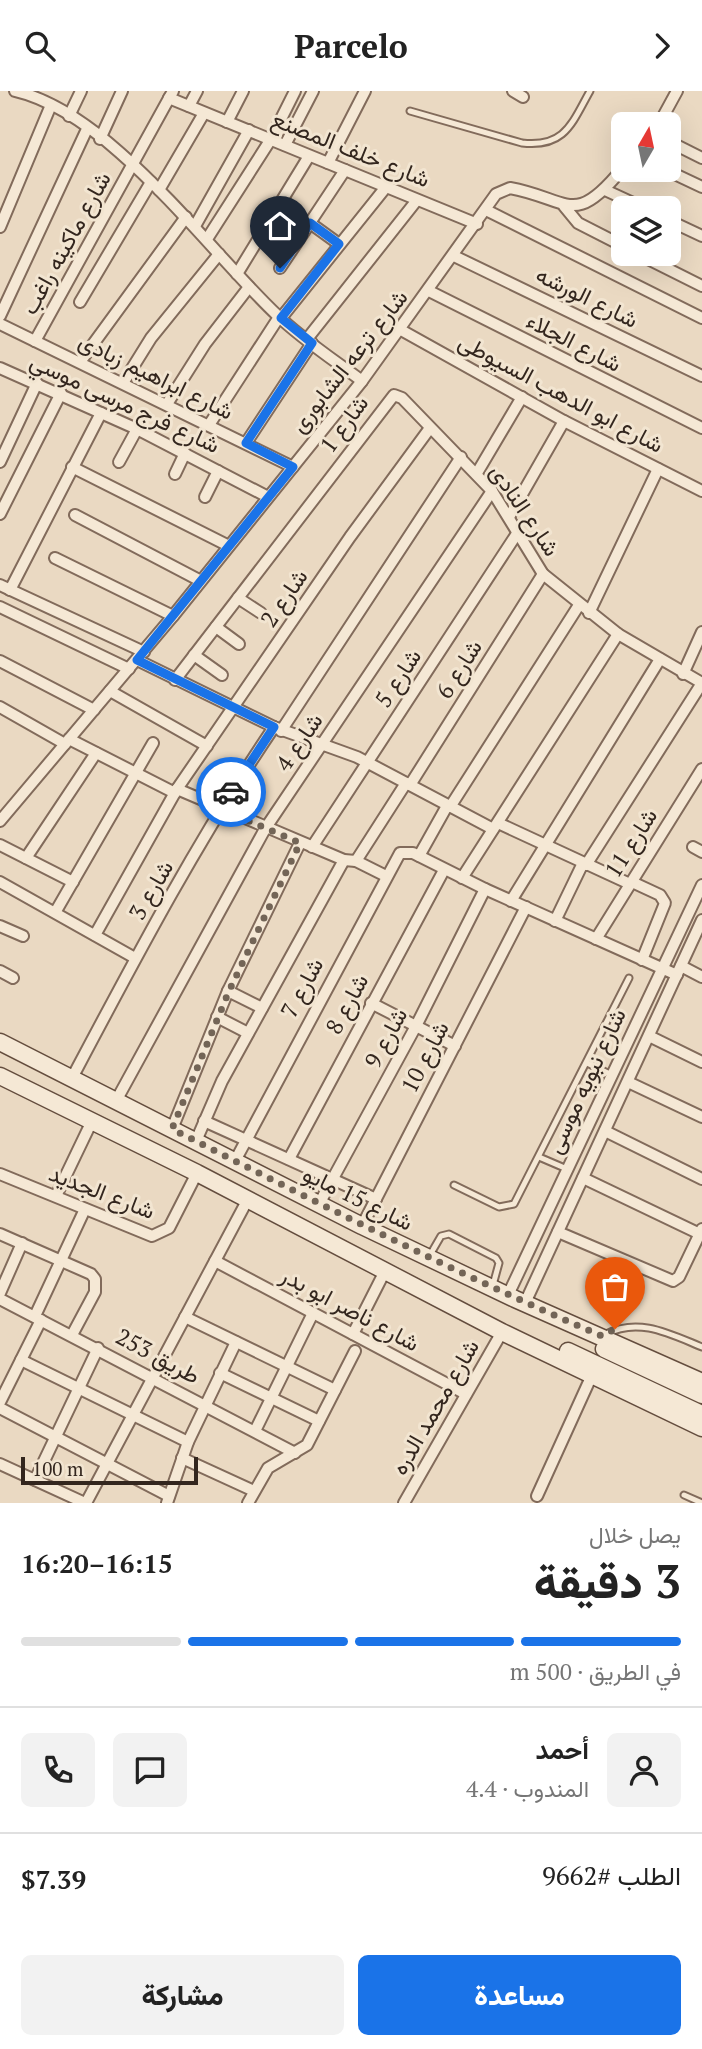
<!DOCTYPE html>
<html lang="ar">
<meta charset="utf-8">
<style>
:root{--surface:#fff;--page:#f2f2f2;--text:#222;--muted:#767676;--line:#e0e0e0;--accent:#1a73e8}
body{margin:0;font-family:"PT Serif",Vazirmatn,serif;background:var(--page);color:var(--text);direction:rtl;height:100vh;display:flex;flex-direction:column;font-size:26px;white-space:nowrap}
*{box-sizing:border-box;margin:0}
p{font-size:23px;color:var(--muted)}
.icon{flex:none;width:38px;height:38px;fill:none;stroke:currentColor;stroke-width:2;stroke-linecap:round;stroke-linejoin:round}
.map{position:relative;height:1412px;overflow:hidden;direction:ltr}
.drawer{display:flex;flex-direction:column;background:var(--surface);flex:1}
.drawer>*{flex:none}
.needle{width:46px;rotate:9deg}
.controls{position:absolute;left:611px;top:21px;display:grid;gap:14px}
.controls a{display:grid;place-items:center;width:70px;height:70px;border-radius:10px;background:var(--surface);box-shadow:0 7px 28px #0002;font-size:35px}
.scale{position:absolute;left:21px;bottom:18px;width:177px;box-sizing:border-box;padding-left:7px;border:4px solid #33261e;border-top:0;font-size:19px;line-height:24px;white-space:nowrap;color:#33261e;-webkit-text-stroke:5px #f2e5d1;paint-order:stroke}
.pin{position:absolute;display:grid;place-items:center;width:60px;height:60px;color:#fff;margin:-72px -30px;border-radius:50% 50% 50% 0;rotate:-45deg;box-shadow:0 0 7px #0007}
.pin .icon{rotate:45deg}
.courier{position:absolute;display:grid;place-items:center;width:70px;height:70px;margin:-35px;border:5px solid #1a73e8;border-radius:50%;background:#fff;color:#222;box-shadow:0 2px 9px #0007}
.headline em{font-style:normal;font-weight:800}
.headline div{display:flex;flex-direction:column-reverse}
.headline{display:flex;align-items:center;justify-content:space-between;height:119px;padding:0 21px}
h1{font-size:46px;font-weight:800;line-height:52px}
.bar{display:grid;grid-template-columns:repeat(4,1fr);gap:10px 7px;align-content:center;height:84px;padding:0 21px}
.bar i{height:9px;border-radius:5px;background:var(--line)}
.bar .on{background:var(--accent)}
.bar p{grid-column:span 4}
.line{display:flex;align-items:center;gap:18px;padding:0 21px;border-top:2px solid var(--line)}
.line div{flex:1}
.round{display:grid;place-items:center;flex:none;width:74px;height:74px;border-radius:10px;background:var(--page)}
.primary-button{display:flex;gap:14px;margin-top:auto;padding:14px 21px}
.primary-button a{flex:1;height:80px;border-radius:10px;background:var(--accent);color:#fff;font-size:28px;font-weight:800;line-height:80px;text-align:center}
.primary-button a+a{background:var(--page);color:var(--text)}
header{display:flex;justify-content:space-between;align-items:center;height:91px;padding:0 21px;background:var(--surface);font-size:32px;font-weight:800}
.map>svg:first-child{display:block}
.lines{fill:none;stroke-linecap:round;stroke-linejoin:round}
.lane-casing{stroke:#826b5b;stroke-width:9}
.street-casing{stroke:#826b5b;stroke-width:14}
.secondary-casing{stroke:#644d3e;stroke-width:19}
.lane{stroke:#f5e8d5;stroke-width:5}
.street{stroke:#f5e8d5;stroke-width:10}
.secondary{stroke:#f5e8d5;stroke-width:16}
.done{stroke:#736557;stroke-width:7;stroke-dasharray:0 12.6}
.route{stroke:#1a73e8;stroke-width:9}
.labels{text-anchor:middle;stroke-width:6;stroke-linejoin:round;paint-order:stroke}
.street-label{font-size:23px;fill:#33261e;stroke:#f2e5d1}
</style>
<header><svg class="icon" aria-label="forward" viewBox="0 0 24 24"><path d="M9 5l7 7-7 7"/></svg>Parcelo<svg class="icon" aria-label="search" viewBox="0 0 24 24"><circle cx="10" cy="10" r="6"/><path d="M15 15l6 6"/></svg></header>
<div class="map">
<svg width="702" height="1412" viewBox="0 0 702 1412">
<rect width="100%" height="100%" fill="#ead9c2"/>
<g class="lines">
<defs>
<g id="lane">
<path d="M410 20 522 52C565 57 572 32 590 0"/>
<polyline points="587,972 612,984"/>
<polyline points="539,1066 567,1078"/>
<polyline points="454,1094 499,1116 514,1113 629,887"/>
<polyline points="430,1164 441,1145 449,1143 496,1167 499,1172 493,1194"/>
<path d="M606 1243C639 1226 670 1243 702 1256"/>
<polyline points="684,1404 702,1412"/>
</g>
<g id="street">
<path d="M15 0C111 22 207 158 277 224 303 249 334 269 362 290"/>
<polyline points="513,0 523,6"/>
<polyline points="169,7 477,133"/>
<polyline points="189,15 197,0"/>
<polyline points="69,25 81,0"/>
<polyline points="227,31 243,0"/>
<polyline points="659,33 677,0"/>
<polyline points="100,48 122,0"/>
<polyline points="668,50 702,67"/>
<polyline points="285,54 313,0"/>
<polyline points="328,72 365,0"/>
<polyline points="666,79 702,96"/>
<polyline points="159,99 204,22"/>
<polyline points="605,99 644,117"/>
<polyline points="564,115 578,132 623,155"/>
<polyline points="486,119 702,227"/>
<polyline points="668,129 702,145"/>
<polyline points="310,132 339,153"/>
<polyline points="195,135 249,39"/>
<polyline points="0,136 51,14"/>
<polyline points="207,148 271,48 295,0"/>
<polyline points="638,163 702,195"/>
<polyline points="454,165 702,285"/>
<polyline points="280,177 345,79"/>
<polyline points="237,183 309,65"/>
<polyline points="429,200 702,337"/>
<polyline points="80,211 151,91"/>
<polyline points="0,225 87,38"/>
<polyline points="281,227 386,96"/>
<polyline points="0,233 293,376"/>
<polyline points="401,239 564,330 702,400"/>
<polyline points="307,248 417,109"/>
<polyline points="35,250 173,0"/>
<polyline points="80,271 186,126"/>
<polyline points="0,277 137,338 268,406"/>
<polyline points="123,292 151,247 219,163"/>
<polyline points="167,313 205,253 249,196"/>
<polyline points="209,334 279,226"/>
<polyline points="246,352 312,252"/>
<polyline points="0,371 37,292"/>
<polyline points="119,371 137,338"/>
<polyline points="72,376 227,454"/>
<polyline points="477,382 522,306"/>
<polyline points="175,383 185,362"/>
<polyline points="205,406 218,380"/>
<polyline points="0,423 61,302"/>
<polyline points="75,424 199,489"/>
<polyline points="509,426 564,330"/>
<polyline points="55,467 173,525"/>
<polyline points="0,494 144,561"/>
<polyline points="10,499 101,322"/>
<polyline points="238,507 261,522"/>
<polyline points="0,516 129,578"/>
<polyline points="589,522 658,378"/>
<polyline points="216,536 239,553"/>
<polyline points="194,564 222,584"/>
<polyline points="137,569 274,636 357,666 493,738"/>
<polyline points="0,570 94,619"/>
<polyline points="683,583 702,541"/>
<polyline points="175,589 394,304 402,307 492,400 543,483 618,543 702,592"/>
<polyline points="110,600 207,655"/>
<polyline points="0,616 65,653"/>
<polyline points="281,640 461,366"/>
<polyline points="69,648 175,702"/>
<polyline points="410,694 543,483"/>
<polyline points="177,698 344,769 356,770 386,785"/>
<polyline points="450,716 579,514"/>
<path d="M0 730 173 525 362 290 496 103 510 97C570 108 573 138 623 77"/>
<polyline points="498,732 630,793"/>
<polyline points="0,754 73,791"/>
<polyline points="312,756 518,441"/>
<polyline points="693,756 702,761"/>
<polyline points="419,765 447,715"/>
<polyline points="26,767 96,662"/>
<polyline points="356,770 406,692"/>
<polyline points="586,774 702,592"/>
<polyline points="462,787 618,543"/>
<polyline points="0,791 135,867"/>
<polyline points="632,791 660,804 665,812 642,869"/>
<polyline points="511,810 660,568"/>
<polyline points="56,820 153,652"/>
<polyline points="555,830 583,772"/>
<polyline points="0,835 23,845"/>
<polyline points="95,844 177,698 350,446 430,337"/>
<polyline points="596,848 702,678"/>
<polyline points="681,875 702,886"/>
<polyline points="0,880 13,887"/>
<polyline points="228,900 262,917"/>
<polyline points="371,912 455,955"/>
<polyline points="217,926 248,942"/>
<polyline points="649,945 702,971"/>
<path d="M72 987C135 868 198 748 274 636"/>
<polyline points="628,991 702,1026"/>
<polyline points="116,1010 265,738 492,400"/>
<polyline points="204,1030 376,1108"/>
<polyline points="172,1038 228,900 300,752"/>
<polyline points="605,1040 702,1088"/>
<polyline points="196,1050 222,990 344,769"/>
<polyline points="289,1068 444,779"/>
<polyline points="235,1070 400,762 413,762 485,798 677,884"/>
<polyline points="0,1083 152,1145 169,1137 197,1082"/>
<polyline points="583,1087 700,1143"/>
<polyline points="56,1105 92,1030"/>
<polyline points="319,1113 416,935 485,798"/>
<polyline points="362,1135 526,816"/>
<polyline points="558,1141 673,1190 679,1186 702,1138"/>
<polyline points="0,1143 91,1183 95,1188 95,1201 72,1244"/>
<polyline points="215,1170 466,1303"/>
<polyline points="0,1202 22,1152"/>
<polyline points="508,1204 702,794"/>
<polyline points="0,1208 295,1362"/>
<polyline points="525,1212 702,829"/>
<polyline points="35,1225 85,1118"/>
<polyline points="185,1226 335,1299"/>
<polyline points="353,1243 385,1180"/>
<polyline points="21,1269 188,1351"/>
<polyline points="220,1282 319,1330"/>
<polyline points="0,1311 41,1229"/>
<polyline points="0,1317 169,1405"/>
<polyline points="255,1340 313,1222"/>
<polyline points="182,1367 254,1400"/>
<polyline points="0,1373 85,1412"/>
<polyline points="35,1389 98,1257"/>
<polyline points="537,1405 592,1284"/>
<polyline points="86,1412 248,1108"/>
<polyline points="167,1412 188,1351 236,1251"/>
<polyline points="248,1412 268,1377 307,1354 355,1260"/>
<polyline points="404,1412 502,1241"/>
</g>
<g id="secondary">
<polyline points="0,951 362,1135 515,1208 702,1291"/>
<polyline points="0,985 197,1082 502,1241 702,1337"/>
<polyline points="604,1258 702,1304"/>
<polyline points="568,1260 702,1323"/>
</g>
</defs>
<!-- lane casing -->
<use href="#lane" class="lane-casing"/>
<!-- street casing -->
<use href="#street" class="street-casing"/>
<!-- secondary casing -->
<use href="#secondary" class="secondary-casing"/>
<!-- lane -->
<use href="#lane" class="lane"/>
<!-- street -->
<use href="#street" class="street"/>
<!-- secondary -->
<use href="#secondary" class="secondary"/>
</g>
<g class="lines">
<!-- done -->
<path class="done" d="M231 701 221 718 300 752 229 900 172 1038C314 1110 455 1182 602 1245L615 1238"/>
<!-- route -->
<polyline class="route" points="231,701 274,636 137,569 293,376 246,352 312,252 281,227 339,153 310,132 280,177"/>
</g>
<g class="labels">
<!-- street labels -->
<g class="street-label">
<text transform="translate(351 58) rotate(22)" y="8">شارع خلف المصنع</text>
<text transform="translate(66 152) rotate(-61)" y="8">شارع ماكينه راغب</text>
<text transform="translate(587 206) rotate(26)" y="8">شارع الورشه</text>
<text transform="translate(574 251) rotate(27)" y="8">شارع الجلاء</text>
<text transform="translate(349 270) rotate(-52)" y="8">شارع ترعه الشابورى</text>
<text transform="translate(156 285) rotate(26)" y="8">شارع ابراهيم زبادى</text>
<text transform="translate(561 302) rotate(28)" y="8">شارع ابو الدهب السيوطى</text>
<text transform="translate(125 312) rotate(25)" y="8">شارع فرج مرسى موسي</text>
<text transform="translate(344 333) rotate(-54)" y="8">شارع 1</text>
<text transform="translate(525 419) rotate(56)" y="8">شارع النادى</text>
<text transform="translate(284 507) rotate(-56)" y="8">شارع 2</text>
<text transform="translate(459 578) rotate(-58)" y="8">شارع 6</text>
<text transform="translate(398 587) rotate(-57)" y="8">شارع 5</text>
<text transform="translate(299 651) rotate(-56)" y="8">شارع 4</text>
<text transform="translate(631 752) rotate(-58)" y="8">شارع 11</text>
<text transform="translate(151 799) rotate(-60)" y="8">شارع 3</text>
<text transform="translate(302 897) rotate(-62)" y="8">شارع 7</text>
<text transform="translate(347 913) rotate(-62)" y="8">شارع 8</text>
<text transform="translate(386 947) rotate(-62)" y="8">شارع 9</text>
<text transform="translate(425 966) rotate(-63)" y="8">شارع 10</text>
<text transform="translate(586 990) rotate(-65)" y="8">شارع نبويه موسى</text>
<text transform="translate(102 1101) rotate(21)" y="8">شارع الجديد</text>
<text transform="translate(358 1107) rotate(26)" y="8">شارع 15 مايو</text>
<text transform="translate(350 1218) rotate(28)" y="8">شارع ناصر ابو بدر</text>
<text transform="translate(158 1265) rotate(28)" y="8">طريق 253</text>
<text transform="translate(435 1316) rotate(-60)" y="8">شارع محمد الدره</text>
</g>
</g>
</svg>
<div class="controls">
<a><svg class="needle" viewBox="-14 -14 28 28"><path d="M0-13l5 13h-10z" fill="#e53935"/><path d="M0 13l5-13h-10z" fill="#767676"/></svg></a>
<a><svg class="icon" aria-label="layers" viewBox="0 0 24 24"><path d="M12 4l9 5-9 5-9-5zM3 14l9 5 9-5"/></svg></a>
</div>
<div class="scale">100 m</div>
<div class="pin" style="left:615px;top:1238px;background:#ea580c"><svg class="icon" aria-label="bag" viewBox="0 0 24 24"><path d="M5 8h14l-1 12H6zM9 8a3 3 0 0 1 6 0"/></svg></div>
<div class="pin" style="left:280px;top:177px;background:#1f2937"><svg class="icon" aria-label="home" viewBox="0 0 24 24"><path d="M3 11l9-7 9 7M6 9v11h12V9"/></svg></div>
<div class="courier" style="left:231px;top:701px"><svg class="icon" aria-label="car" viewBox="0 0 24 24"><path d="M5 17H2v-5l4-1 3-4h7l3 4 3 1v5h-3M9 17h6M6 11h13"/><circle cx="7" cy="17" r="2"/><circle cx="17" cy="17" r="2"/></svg></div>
</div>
<section class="drawer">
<div class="headline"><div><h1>3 دقيقة</h1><p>يصل خلال</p></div><em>16:15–16:20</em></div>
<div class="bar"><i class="on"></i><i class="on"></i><i class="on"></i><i></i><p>في الطريق · 500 m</p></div>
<div class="line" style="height:126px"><a class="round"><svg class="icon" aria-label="person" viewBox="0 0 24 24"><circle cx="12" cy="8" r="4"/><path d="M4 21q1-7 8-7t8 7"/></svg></a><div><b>أحمد</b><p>المندوب · 4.4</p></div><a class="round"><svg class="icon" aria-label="chat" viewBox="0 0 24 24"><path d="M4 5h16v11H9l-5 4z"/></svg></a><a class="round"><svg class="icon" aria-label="phone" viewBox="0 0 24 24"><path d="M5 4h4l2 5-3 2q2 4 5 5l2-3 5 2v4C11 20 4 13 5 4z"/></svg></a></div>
<div class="line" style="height:91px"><div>الطلب #9662</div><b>$7.39</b></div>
<div class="primary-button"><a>مساعدة</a><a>مشاركة</a></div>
</section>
